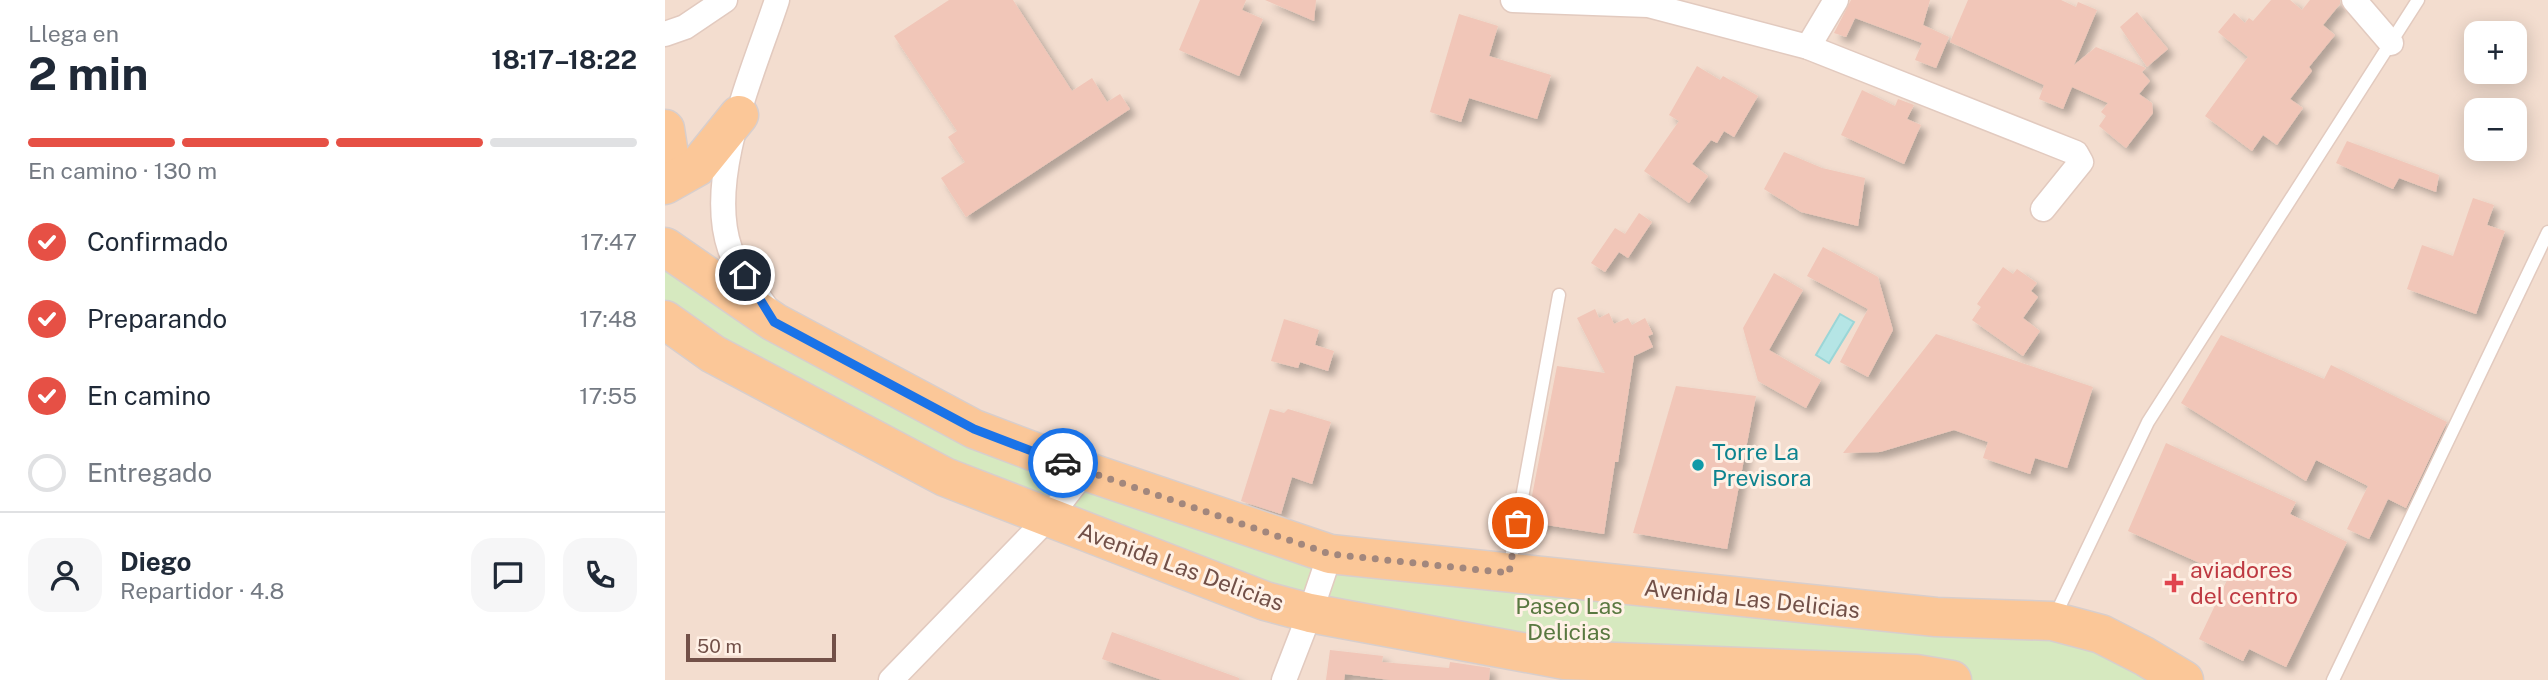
<!DOCTYPE html>
<html lang="es">
<meta charset="utf-8">
<style>
:root{--surface:#fff;--page:#f6f6f7;--text:#1f2937;--muted:#747a83;--line:#e0e1e3;--accent:#e65045}
body{margin:0;font-family:"Public Sans",sans-serif;background:var(--page);color:var(--text);height:100vh;display:flex;flex-direction:column;font-size:26px;white-space:nowrap}
*{box-sizing:border-box;margin:0}
p{font-size:23px;color:var(--muted)}
.icon{flex:none;width:38px;height:38px;fill:none;stroke:currentColor;stroke-width:2;stroke-linecap:round;stroke-linejoin:round}
.map{position:relative;flex:1;overflow:hidden}
.side{display:flex;flex-direction:column;background:var(--surface);width:665px}
.side>*{flex:none}
.controls{position:absolute;left:1799px;top:21px;display:grid;gap:14px}
.controls a{display:grid;place-items:center;width:63px;height:63px;border-radius:14px;background:var(--surface);box-shadow:0 4px 18px #0003;font-size:35px}
.scale{position:absolute;left:21px;bottom:18px;width:150px;box-sizing:border-box;padding-left:7px;border:4px solid #725048;border-top:0;font-size:19px;line-height:24px;white-space:nowrap;color:#725048;-webkit-text-stroke:5px #fff1e6;paint-order:stroke}
.pin{position:absolute;display:grid;place-items:center;width:60px;height:60px;color:#fff;margin:-30px;border:4px solid #fff;border-radius:50%;box-shadow:0 2px 7px #0007}
.courier{position:absolute;display:grid;place-items:center;width:70px;height:70px;margin:-35px;border:5px solid #1a73e8;border-radius:50%;background:#fff;color:#222;box-shadow:0 2px 9px #0007}
.headline em{font-style:normal;font-weight:700}
.headline div{display:flex;flex-direction:column-reverse}
.headline{display:flex;align-items:center;justify-content:space-between;height:119px;padding:0 28px}
h1{font-size:46px;font-weight:700;line-height:52px}
.bar{display:grid;grid-template-columns:repeat(4,1fr);gap:10px 7px;align-content:center;height:84px;padding:0 28px}
.bar i{height:9px;border-radius:5px;background:var(--line)}
.bar .on{background:var(--accent)}
.bar p{grid-column:span 4}
.line{display:flex;align-items:center;gap:18px;padding:0 28px;border-top:2px solid var(--line)}
.line div{flex:1}
.round{display:grid;place-items:center;flex:none;width:74px;height:74px;border-radius:21px;background:var(--page)}
ol{padding:0 28px;list-style:none}
li{display:flex;align-items:center;gap:21px;height:77px}
li p{margin-inline-start:auto}
li .icon{padding:7px;border-radius:50%;background:var(--accent);color:#fff;stroke-width:4}
li:last-child{color:var(--muted)}
li i{width:38px;height:38px;border:4px solid var(--line);border-radius:50%}
main{display:flex;flex:1;min-height:0}
.map>svg:first-child{display:block}
.residential{fill:#f3ddcf;fill-rule:evenodd}
.green{fill:#d6e9bf}
.water{fill:#b5e5e5;stroke:#9bd6d7;stroke-width:2}
.building{fill:#f1c6b8;filter:url(#shadow)}
.lines{fill:none;stroke-linecap:round;stroke-linejoin:round}
.lane-casing{stroke:#e2cabf;stroke-width:15}
.street-casing{stroke:#e2cabf;stroke-width:27}
.primary-casing{stroke:#d8cecc;stroke-width:41}
.lane{stroke:#fff;stroke-width:12}
.street{stroke:#fff;stroke-width:24}
.primary{stroke:#fbc798;stroke-width:38}
.done{stroke:#a2877d;stroke-width:7;stroke-dasharray:0 12.6}
.route{stroke:#1a73e8;stroke-width:9}
.culture-dot{fill:#0f9aa8;stroke:#fff1e6;stroke-width:2.5}
.health-dot{fill:#e0444e;stroke:#fff1e6;stroke-width:2.5}
.labels{text-anchor:middle;stroke-width:6;stroke-linejoin:round;paint-order:stroke}
.culture-label{font-size:23px;fill:#0d838f;stroke:#fff1e6;text-anchor:start}
.street-label{font-size:23px;fill:#725048;stroke:#fff1e6}
.health-label{font-size:23px;fill:#be3a42;stroke:#fff1e6;text-anchor:start}
.park-label{font-size:23px;fill:#597840;stroke:#fff1e6}
</style>
<main>
<section class="side">
<div class="headline"><div><h1>2 min</h1><p>Llega en</p></div><em>18:17–18:22</em></div>
<div class="bar"><i class="on"></i><i class="on"></i><i class="on"></i><i></i><p>En camino · 130 m</p></div>
<ol>
<li><svg class="icon" aria-label="check" viewBox="0 0 24 24"><path d="M5 12l5 5 9-10"/></svg>Confirmado<p>17:47</p></li>
<li><svg class="icon" aria-label="check" viewBox="0 0 24 24"><path d="M5 12l5 5 9-10"/></svg>Preparando<p>17:48</p></li>
<li><svg class="icon" aria-label="check" viewBox="0 0 24 24"><path d="M5 12l5 5 9-10"/></svg>En camino<p>17:55</p></li>
<li><i></i>Entregado</li>
</ol>
<div class="line" style="height:126px"><a class="round"><svg class="icon" aria-label="person" viewBox="0 0 24 24"><circle cx="12" cy="8" r="4"/><path d="M4 21q1-7 8-7t8 7"/></svg></a><div><b>Diego</b><p>Repartidor · 4.8</p></div><a class="round"><svg class="icon" aria-label="chat" viewBox="0 0 24 24"><path d="M4 5h16v11H9l-5 4z"/></svg></a><a class="round"><svg class="icon" aria-label="phone" viewBox="0 0 24 24"><path d="M5 4h4l2 5-3 2q2 4 5 5l2-3 5 2v4C11 20 4 13 5 4z"/></svg></a></div>
</section>
<div class="map">
<svg width="1883" height="680" viewBox="0 0 1883 680">
<defs>
<filter id="shadow"><feDropShadow dx="6" dy="6" stdDeviation="3.5" flood-color="#0004"/></filter>
</defs>
<rect width="100%" height="100%" fill="#fcede0"/>
<!-- residential -->
<path class="residential" d="M0 0H1883V680H0ZM1811 33H1850V72H1811ZM1811 110H1850V149H1811Z"/>
<!-- green -->
<polygon class="green" points="0,247 309,429 665,554 1387,621 1519,680 1287,680 900,660 645,613 280,477 0,320"/>
<!-- water -->
<polygon class="water" points="1175,314 1189,322 1164,363 1151,355"/>
<!-- building -->
<g class="building">
<polygon points="284,0 348,0 407,91 427,78 442,102 455,94 465,109 301,217 276,178 300,162 283,137 292,131 229,36"/>
<polygon points="535,0 581,0 577,10 598,19 574,76 514,50"/>
<polygon points="600,0 651,0 649,21"/>
<polygon points="1186,0 1265,0 1258,25 1284,37 1271,68 1250,60 1257,43 1190,18 1181,37 1169,33"/>
<polygon points="1303,0 1396,0 1411,7 1413,2 1432,10 1409,65 1431,47 1481,68 1477,72 1485,81 1474,94 1487,103 1488,113 1461,148 1434,126 1441,116 1436,112 1443,103 1407,87 1398,109 1374,99 1379,85 1285,42"/>
<polygon points="1606,0 1625,0 1637,10 1645,0 1675,0 1675,4 1658,25 1670,35 1644,67 1647,71 1625,99 1638,108 1612,145 1598,135 1587,151 1540,116 1583,57 1553,32 1569,13 1580,23 1584,18 1588,21"/>
<polygon points="1472,12 1503,49 1482,67 1455,27"/>
<polygon points="794,14 833,26 824,56 886,75 872,119 804,98 796,122 765,112"/>
<polygon points="1032,66 1055,80 1058,76 1093,96 1069,137 1059,131 1052,143 1046,140 1027,164 1043,176 1024,203 979,171 1014,121 1004,115"/>
<polygon points="1197,90 1230,106 1233,99 1249,105 1242,119 1256,125 1239,164 1176,135"/>
<polygon points="1682,141 1774,175 1771,192 1734,178 1728,189 1671,163"/>
<polygon points="1119,152 1157,168 1200,178 1193,226 1136,212 1099,189"/>
<polygon points="1808,198 1829,205 1822,225 1840,231 1811,314 1742,289 1757,245 1788,256"/>
<polygon points="974,213 987,222 963,258 954,252 940,272 926,263 950,228 960,234"/>
<polygon points="1158,247 1213,277 1228,330 1203,377 1175,362 1203,309 1142,276"/>
<polygon points="1338,267 1348,274 1352,269 1372,283 1366,291 1373,297 1358,318 1375,331 1358,356 1307,320 1316,307 1312,304"/>
<polygon points="1109,273 1138,290 1104,350 1156,380 1141,408 1093,381 1078,328"/>
<polygon points="930,309 934,318 944,313 949,324 963,318 967,325 980,318 988,334 983,336 988,347 969,356 953,462 950,462 939,534 862,522 892,366 940,373 912,318"/>
<polygon points="619,319 654,330 650,345 669,351 663,371 635,362 633,368 606,361"/>
<polygon points="1271,334 1428,387 1402,468 1370,458 1365,474 1318,458 1323,442 1289,430 1215,452 1178,453"/>
<polygon points="1556,335 1659,379 1666,365 1782,422 1741,508 1723,499 1704,539 1682,529 1703,486 1651,460 1641,481 1516,403"/>
<polygon points="1011,386 1091,396 1062,549 968,533"/>
<polygon points="605,409 619,413 623,409 666,422 647,484 627,477 616,514 576,501"/>
<polygon points="1501,443 1631,502 1625,514 1682,542 1621,667 1584,649 1578,661 1534,639 1564,576 1463,531"/>
<polygon points="447,632 574,678 574,680 497,680 437,659"/>
<polygon points="665,650 718,656 717,662 784,668 785,662 825,668 824,680 725,680 680,674 679,680 661,680"/>
</g>
<g class="lines">
<defs>
<g id="lane">
<polyline points="844,569 894,295"/>
<polyline points="1389,618 1483,422 1753,0"/>
<polyline points="1668,680 1883,232"/>
</g>
<g id="street">
<polyline points="848,0 983,5 1143,47 1411,153 1416,162 1378,209"/>
<polyline points="1689,0 1726,43"/>
<polyline points="0,34 20,27 60,0"/>
<polyline points="1143,47 1171,0"/>
<path d="M102 309C91 292 72 269 65 249 40 177 89 71 112 0"/>
<polyline points="226,680 384,517 420,471"/>
<polyline points="619,680 645,613 665,554"/>
</g>
<g id="primary">
<polyline points="0,129 4,155 0,166"/>
<polyline points="0,185 32,167 74,115"/>
<polyline points="0,247 109,322 309,429 420,471 665,554 1271,617 1387,621 1436,634 1479,656 1519,680"/>
<polyline points="0,320 48,354 280,477 600,601 645,613 900,660 1251,674 1287,680"/>
</g>
</defs>
<!-- lane casing -->
<use href="#lane" class="lane-casing"/>
<!-- street casing -->
<use href="#street" class="street-casing"/>
<!-- primary casing -->
<use href="#primary" class="primary-casing"/>
<!-- lane -->
<use href="#lane" class="lane"/>
<!-- street -->
<use href="#street" class="street"/>
<!-- primary -->
<use href="#primary" class="primary"/>
</g>
<g class="lines">
<!-- done -->
<polyline class="done" points="398,463 665,554 844,573 853,523"/>
<!-- route -->
<polyline class="route" points="80,275 109,322 309,429 398,463"/>
</g>
<!-- markers -->
<circle class="culture-dot" cx="1033" cy="465" r="7"/>
<path class="health-dot" d="M1505.5 572.5h7v7h7v7h-7v7h-7v-7h-7v-7h7z"/>
<g class="labels">
<!-- culture labels -->
<g class="culture-label">
<text x="1047" y="460">Torre La<tspan x="1047" dy="26">Previsora</tspan></text>
</g>
<!-- street labels -->
<g class="street-label">
<text transform="translate(516 567) rotate(20)" y="8">Avenida Las Delicias</text>
<text transform="translate(1087 599) rotate(6)" y="8">Avenida Las Delicias</text>
</g>
<!-- health labels -->
<g class="health-label">
<text x="1525" y="578">aviadores<tspan x="1525" dy="26">del centro</tspan></text>
</g>
<!-- park labels -->
<g class="park-label">
<text x="904" y="614">Paseo Las<tspan x="904" dy="26">Delicias</tspan></text>
</g>
</g>
</svg>
<div class="controls">
<a>+</a>
<a>−</a>
</div>
<div class="scale">50 m</div>
<div class="pin" style="left:853px;top:523px;background:#ea580c"><svg class="icon" aria-label="bag" viewBox="0 0 24 24"><path d="M5 8h14l-1 12H6zM9 8a3 3 0 0 1 6 0"/></svg></div>
<div class="pin" style="left:80px;top:275px;background:#1f2937"><svg class="icon" aria-label="home" viewBox="0 0 24 24"><path d="M3 11l9-7 9 7M6 9v11h12V9"/></svg></div>
<div class="courier" style="left:398px;top:463px"><svg class="icon" aria-label="car" viewBox="0 0 24 24"><path d="M5 17H2v-5l4-1 3-4h7l3 4 3 1v5h-3M9 17h6M6 11h13"/><circle cx="7" cy="17" r="2"/><circle cx="17" cy="17" r="2"/></svg></div>
</div>
</main>
